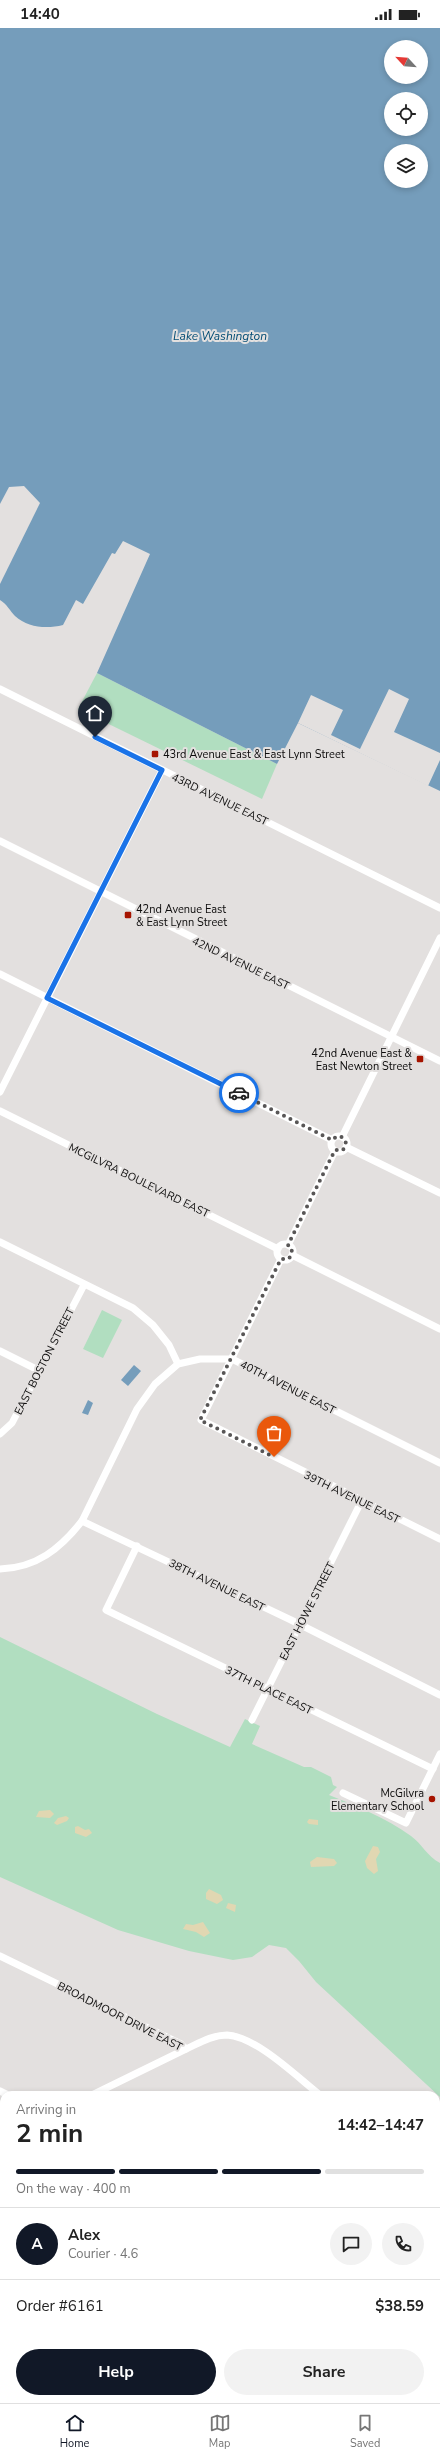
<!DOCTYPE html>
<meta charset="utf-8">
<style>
:root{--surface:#fff;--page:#f2f2f2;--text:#222;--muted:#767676;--line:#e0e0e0;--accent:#111827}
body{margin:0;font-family:"Nunito Sans",sans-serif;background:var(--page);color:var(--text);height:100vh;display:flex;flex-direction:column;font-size:15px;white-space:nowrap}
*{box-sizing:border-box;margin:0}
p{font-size:13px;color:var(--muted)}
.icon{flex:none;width:22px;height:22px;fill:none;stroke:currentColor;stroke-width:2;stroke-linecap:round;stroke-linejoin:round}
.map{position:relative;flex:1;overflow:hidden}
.panel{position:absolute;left:0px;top:2063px;width:440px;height:312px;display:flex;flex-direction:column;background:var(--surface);border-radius:12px 12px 0 0;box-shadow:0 2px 6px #0003}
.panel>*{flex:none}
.needle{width:26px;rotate:296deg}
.fabs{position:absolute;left:384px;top:12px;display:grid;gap:8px}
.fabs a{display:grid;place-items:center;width:44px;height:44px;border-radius:50%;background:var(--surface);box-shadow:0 2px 6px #0003;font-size:20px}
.pin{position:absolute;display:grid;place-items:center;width:34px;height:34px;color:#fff;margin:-41px -17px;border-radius:50% 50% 50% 0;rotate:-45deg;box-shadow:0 0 4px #0007}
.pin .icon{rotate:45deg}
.courier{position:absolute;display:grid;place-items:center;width:40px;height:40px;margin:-20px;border:3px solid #1a73e8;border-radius:50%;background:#fff;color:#222;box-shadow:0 1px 5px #0007}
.headline em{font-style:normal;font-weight:700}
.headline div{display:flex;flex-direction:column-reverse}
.headline{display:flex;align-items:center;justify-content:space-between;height:68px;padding:0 16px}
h1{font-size:26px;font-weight:700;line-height:30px}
.bar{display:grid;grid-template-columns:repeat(4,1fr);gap:6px 4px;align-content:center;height:48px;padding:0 16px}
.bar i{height:5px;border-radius:3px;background:var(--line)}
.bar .current{background:var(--accent)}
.bar p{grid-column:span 4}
.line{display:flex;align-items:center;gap:10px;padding:0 16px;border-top:1px solid var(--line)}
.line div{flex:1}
.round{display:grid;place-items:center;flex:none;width:42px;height:42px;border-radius:21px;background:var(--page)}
.action{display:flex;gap:8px;margin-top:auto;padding:8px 16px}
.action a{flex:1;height:46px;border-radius:24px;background:var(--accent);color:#fff;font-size:16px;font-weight:700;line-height:46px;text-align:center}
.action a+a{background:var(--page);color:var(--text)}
.status{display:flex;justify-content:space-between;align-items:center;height:28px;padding:0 20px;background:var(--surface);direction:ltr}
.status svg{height:11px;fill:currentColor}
.dock{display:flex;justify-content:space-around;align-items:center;height:56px;border-top:1px solid var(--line);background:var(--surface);font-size:11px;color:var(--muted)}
.dock a{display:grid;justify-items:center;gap:2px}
.dock .current{color:var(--accent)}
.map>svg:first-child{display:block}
.green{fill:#b1dec0}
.sand{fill:#e1d7b2}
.water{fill:#759dbb;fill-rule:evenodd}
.pier{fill:#e3e0df}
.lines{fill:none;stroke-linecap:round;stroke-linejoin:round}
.street{stroke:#fff;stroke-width:7}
.done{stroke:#585656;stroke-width:4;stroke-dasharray:0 7.2}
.route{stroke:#1a73e8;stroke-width:5}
.poi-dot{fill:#a61400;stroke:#e3e0df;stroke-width:1.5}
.labels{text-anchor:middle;stroke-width:4;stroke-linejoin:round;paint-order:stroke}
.poi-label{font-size:11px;fill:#0d0c0c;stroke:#e3e0df;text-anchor:start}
.street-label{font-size:11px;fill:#0d0c0c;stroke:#e3e0df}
.water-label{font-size:12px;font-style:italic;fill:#044d75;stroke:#e3e0df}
</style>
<div class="status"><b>14:40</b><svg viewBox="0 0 49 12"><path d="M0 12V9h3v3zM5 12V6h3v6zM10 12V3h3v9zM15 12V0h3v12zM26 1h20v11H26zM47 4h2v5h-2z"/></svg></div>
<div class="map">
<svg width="440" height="2375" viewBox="0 0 440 2375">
<rect width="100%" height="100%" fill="#e3e0df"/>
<!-- green -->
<g class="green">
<polygon points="97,645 277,736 262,771 78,681"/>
<polygon points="102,1282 122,1292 103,1330 83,1321"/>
<path d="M0 1609 157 1686 230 1719 245 1691 260 1698 252 1716 304 1739H311L331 1749 333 1757 337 1759 329 1767C357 1778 386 1790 411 1808 422 1816 427 1828 440 1835V2069L316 1954 299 1933 286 1920 269 1917 252 1929 233 1932 189 1923 118 1902 0 1849Z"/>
<polygon points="0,2292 4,2295 4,2371 100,2371 104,2375 0,2375"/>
</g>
<!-- sand -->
<g class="sand">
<polygon points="50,1782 54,1786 50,1790 36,1789 39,1783"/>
<polygon points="66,1788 69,1790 67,1793 57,1797 54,1795 58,1790"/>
<polygon points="309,1791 318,1792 318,1797 309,1796 307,1794"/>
<polygon points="78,1798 85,1802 89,1801 92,1805 86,1809 75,1805 75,1799"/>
<polygon points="373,1818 378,1819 380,1824 376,1831 378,1843 374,1846 367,1840 365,1833"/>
<polygon points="317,1829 334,1831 337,1835 334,1838 311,1839 310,1834"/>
<polygon points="209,1861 221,1867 223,1872 217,1876 206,1871 206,1865"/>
<polygon points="228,1875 236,1877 235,1884 226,1880"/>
<polygon points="203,1894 210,1905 204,1909 196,1904 183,1901 186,1896 193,1897"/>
</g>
<!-- water -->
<g class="water">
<path d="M0 0H440V763L298 695 277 736 97 645 150 526 123 513 115 526 112 525 83 576 76 572 63 597C47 601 28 600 15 588 10 583 7 576 0 572ZM391 19H421V49H391ZM391 71H421V101H391ZM391 123H421V153H391Z"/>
<polygon points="134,1337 141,1343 128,1358 121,1352"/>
<polygon points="88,1372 93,1375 88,1387 82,1385"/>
</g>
<!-- pier -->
<g class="pier">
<polygon points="24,458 40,475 0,556 0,476 9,459"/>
<polygon points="389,661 409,671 394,704 440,725 440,732 428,758 298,695 311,667 343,682 331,707 360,721"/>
</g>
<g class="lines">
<!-- street -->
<g class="street">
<polyline points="0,661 440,880"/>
<polyline points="0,813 440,1033"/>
<polyline points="0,946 332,1112"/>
<polyline points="0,1064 162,742"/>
<polyline points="0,1083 278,1221"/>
<circle cx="339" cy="1116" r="8"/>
<polyline points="342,1109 440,910"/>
<polyline points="346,1119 440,1165"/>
<polyline points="0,1214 133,1280 153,1297 169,1317 178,1336"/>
<circle cx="285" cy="1224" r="8"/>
<polyline points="288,1217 335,1123"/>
<polyline points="292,1227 440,1301"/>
<polyline points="281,1231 201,1392 440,1511"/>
<polyline points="0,1323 40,1343"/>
<polyline points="0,1406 12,1395 84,1257"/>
<polyline points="82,1493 137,1381 155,1356 178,1336 200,1331 232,1331 440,1435"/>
<polyline points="137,1518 106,1582 433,1741"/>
<path d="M0 1541C36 1540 60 1521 82 1493L291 1592 440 1667"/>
<polyline points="252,1692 361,1474"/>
<polyline points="343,1765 406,1795 440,1726"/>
<path d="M0 1928 181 2016 186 2021C199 2015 212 2007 227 2007 257 2009 297 2049 320 2067"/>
<polyline points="0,2063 8,2067"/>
<polyline points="92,2067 186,2021"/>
<polyline points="0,2111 4,2109"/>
<polyline points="436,2154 440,2156"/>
<polyline points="0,2214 4,2216"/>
<polyline points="436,2279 440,2281"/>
<polyline points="199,2371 203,2375"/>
</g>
</g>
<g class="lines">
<!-- done -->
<polyline class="done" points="239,1065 332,1112 337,1108 342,1109 346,1115 343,1122 335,1122 288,1217 292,1221 291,1228 288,1231 281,1231 200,1392 274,1429"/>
<!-- route -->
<polyline class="route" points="95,709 162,742 47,970 239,1065"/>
</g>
<!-- markers -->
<g class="poi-dot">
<rect x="151" y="722" width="8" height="8" rx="2"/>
<rect x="124" y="883" width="8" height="8" rx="2"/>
<rect x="416" y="1027" width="8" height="8" rx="2"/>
<circle cx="432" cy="1771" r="4"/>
</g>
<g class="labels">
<!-- poi labels -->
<g class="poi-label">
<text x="163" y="730">43rd Avenue East &amp; East Lynn Street</text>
<text x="136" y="885">42nd Avenue East<tspan x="136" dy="13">&amp; East Lynn Street</tspan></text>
<text x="412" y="1029" text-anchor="end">42nd Avenue East &amp;<tspan x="412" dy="13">East Newton Street</tspan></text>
<text x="424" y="1769" text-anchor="end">McGilvra<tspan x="424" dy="13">Elementary School</tspan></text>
</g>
<!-- street labels -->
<g class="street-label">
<text transform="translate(220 771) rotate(26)" y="4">43RD AVENUE EAST</text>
<text transform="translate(241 935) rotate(26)" y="4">42ND AVENUE EAST</text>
<text transform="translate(139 1152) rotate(26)" y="4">MCGILVRA BOULEVARD EAST</text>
<text transform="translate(44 1333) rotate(-63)" y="4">EAST BOSTON STREET</text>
<text transform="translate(288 1359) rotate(27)" y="4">40TH AVENUE EAST</text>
<text transform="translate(352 1469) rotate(26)" y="4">39TH AVENUE EAST</text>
<text transform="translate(217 1557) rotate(26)" y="4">38TH AVENUE EAST</text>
<text transform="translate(307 1583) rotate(-63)" y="4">EAST HOWE STREET</text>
<text transform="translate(269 1662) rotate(26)" y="4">37TH PLACE EAST</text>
<text transform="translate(120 1988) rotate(27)" y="4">BROADMOOR DRIVE EAST</text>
</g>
<!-- water labels -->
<g class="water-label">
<text x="220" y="312">Lake Washington</text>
</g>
</g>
</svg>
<div class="fabs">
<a><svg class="needle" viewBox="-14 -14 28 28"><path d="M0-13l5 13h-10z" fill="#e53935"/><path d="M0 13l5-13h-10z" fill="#767676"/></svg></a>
<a><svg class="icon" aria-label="locate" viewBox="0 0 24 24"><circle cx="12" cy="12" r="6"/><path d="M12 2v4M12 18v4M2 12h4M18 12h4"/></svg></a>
<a><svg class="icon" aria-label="layers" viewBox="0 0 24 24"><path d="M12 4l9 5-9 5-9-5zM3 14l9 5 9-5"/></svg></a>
</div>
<div class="pin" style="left:274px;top:1429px;background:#ea580c"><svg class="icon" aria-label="bag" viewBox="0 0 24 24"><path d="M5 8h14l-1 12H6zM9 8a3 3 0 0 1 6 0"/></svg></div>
<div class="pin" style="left:95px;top:709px;background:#1f2937"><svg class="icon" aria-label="home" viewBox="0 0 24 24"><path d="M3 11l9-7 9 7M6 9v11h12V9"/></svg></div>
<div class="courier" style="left:239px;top:1065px"><svg class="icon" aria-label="car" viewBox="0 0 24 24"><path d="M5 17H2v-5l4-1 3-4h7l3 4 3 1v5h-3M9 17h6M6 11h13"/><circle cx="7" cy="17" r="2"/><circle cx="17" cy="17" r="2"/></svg></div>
<section class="panel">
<div class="headline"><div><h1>2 min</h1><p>Arriving in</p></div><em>14:42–14:47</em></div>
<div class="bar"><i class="current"></i><i class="current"></i><i class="current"></i><i></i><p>On the way · 400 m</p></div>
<div class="line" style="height:72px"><b class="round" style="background:var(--accent);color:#fff">A</b><div><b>Alex</b><p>Courier · 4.6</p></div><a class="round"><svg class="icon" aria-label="chat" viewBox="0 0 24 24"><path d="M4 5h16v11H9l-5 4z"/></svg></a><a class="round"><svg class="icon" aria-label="phone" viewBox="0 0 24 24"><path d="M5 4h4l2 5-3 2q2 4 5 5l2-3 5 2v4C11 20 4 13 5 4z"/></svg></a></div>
<div class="line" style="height:52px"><div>Order #6161</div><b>$38.59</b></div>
<div class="action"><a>Help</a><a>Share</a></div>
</section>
</div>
<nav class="dock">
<a class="current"><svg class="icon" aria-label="home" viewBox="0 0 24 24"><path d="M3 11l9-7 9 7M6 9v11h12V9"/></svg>Home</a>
<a><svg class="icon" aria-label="map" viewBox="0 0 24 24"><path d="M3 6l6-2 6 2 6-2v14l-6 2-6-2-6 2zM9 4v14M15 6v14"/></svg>Map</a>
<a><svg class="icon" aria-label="saved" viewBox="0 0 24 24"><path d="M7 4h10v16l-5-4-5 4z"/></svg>Saved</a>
</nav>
